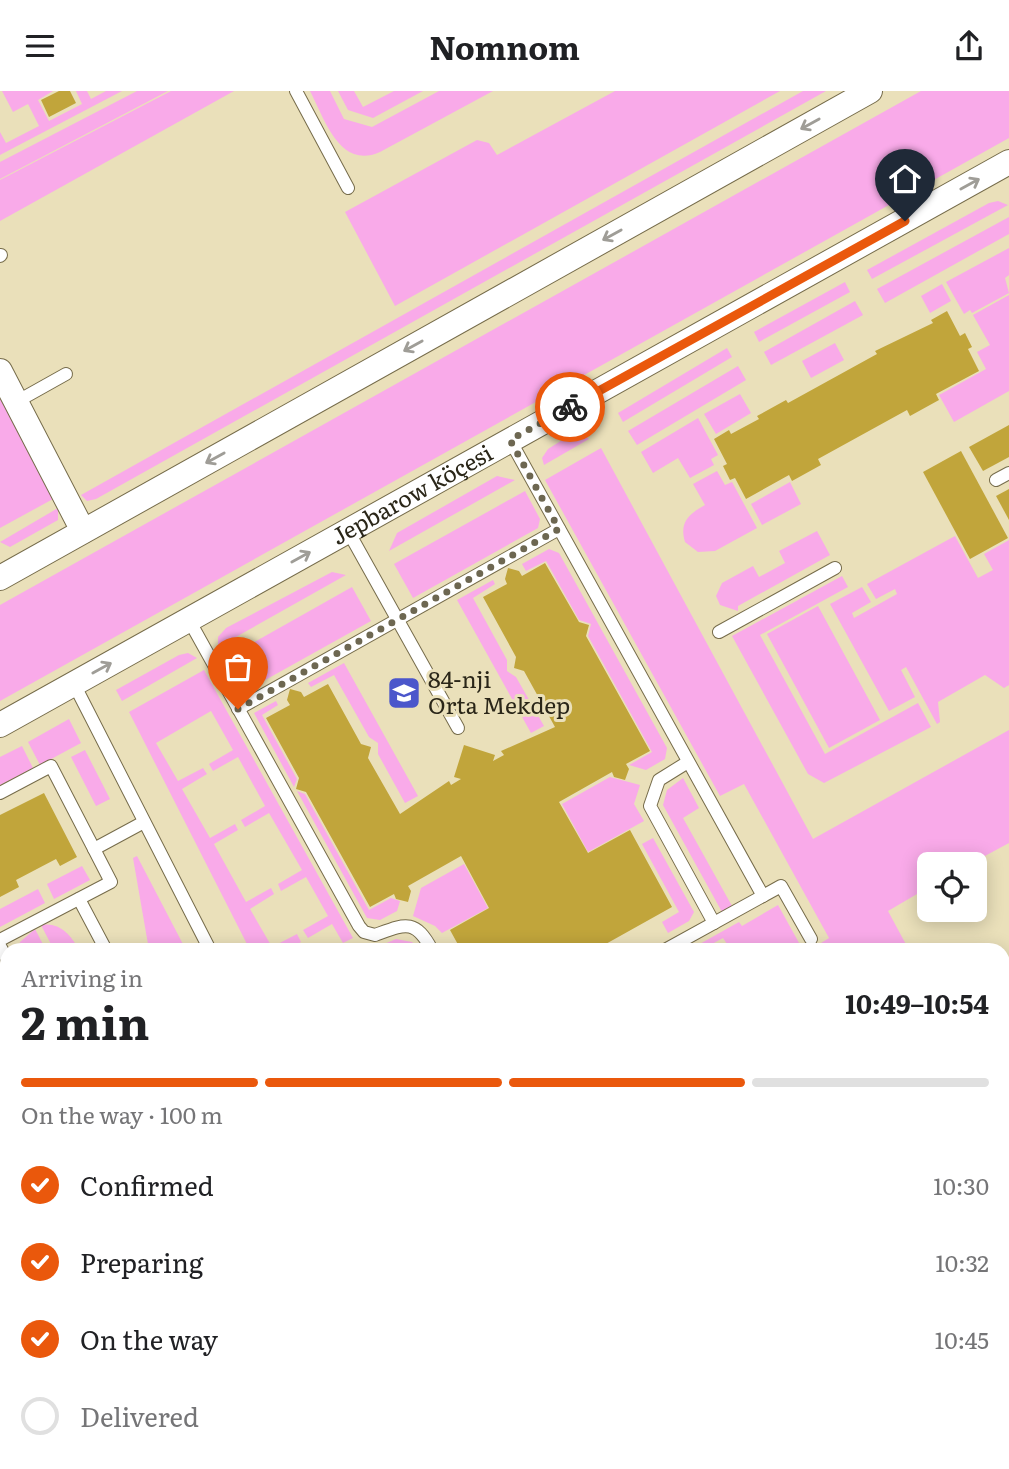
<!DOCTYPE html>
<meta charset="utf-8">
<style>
:root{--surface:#fff;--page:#f2f2f2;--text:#202124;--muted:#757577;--line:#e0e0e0;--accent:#ea580c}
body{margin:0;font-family:Literata,serif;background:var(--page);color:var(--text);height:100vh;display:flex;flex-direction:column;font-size:26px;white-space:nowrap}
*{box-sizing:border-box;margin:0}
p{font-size:23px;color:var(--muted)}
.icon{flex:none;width:38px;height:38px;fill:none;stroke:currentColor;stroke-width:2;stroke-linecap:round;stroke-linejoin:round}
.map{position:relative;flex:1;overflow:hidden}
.sheet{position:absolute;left:0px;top:852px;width:1010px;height:527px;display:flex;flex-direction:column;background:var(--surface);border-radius:21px 21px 0 0;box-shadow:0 4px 18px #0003}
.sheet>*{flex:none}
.tools{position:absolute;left:917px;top:761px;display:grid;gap:14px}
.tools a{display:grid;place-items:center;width:70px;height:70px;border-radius:10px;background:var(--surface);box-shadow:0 4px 18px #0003;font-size:35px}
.pin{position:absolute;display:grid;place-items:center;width:60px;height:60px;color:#fff;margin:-72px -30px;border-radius:50% 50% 50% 0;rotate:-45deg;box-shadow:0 0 7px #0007}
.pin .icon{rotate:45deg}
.courier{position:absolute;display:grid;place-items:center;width:70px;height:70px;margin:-35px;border:5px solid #ea580c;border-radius:50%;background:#fff;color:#222;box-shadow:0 2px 9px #0007}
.head em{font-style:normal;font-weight:700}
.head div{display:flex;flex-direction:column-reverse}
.head{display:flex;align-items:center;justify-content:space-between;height:119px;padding:0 21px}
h1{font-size:46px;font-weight:700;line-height:52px}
.bar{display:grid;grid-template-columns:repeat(4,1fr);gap:10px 7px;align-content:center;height:84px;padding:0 21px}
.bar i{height:9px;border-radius:5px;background:var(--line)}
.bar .current{background:var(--accent)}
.bar p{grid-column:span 4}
ol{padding:0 21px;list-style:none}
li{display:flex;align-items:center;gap:21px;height:77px}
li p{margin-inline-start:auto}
li .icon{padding:7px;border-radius:50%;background:var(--accent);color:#fff;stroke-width:4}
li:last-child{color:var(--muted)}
li i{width:38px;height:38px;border:4px solid var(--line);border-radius:50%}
header{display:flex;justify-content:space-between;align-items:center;height:91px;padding:0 21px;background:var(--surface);font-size:32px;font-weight:700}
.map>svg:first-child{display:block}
.green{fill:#f9aae9}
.building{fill:#c1a53b}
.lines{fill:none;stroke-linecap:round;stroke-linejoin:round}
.lane-casing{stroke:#766c4b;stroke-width:14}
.street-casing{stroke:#766c4b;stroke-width:26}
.lane{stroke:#fff;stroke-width:12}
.street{stroke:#fff;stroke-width:24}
.oneway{stroke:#9f9d97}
.done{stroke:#6d6751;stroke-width:7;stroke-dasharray:0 12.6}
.route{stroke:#ea580c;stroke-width:9}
.labels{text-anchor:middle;stroke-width:6;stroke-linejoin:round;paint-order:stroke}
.street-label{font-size:23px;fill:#2a2618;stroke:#eae0ba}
.poi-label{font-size:23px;fill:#2a2618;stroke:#eae0ba;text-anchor:start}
</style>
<header><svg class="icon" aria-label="menu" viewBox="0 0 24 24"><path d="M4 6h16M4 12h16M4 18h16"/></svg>Nomnom<svg class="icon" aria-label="share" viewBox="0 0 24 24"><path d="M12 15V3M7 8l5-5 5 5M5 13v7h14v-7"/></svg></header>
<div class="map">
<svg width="1009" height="1378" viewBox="0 0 1009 1378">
<rect width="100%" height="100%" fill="#eae0ba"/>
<!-- green -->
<g class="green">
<polygon points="2,0 53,0 38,9 49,30 82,13 76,0 87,0 91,8 106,0 122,0 0,64 0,41 6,52 39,35 28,13 13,21"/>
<polygon points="137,0 168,0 0,88 0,71"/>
<polygon points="171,0 234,0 0,130 0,89"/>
<path d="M310 0H330L344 28 372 36 439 0H493L380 61C340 79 325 29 310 0Z"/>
<polygon points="338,0 354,0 363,16 394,0 423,0 373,27 348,19"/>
<polygon points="615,0 780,0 395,215 345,121 477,49 489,52 497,64"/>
<polygon points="803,0 826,0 96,408 87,410 81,404"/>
<polygon points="921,0 1009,0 1009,47 0,610 0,514"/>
<polygon points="998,110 1008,114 872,188 867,179 989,112"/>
<polygon points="1009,126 1009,143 885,212 877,198"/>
<polygon points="1009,157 1009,184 1005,187 1009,202 972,222 970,219 964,223 946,191"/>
<polygon points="845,191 850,201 759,251 754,241"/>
<polygon points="942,193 951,210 930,222 921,205"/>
<polygon points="1009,204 1009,300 954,331 939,304 986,278 977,261 990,254 973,224"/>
<polygon points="855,210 863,224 771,274 764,261"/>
<polygon points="835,252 844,269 811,287 802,270"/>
<polygon points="727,257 732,266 623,331 618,322"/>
<polygon points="738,275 746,289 637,354 628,340"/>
<polygon points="740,303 751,322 716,343 704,323"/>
<polygon points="0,307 53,408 0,437"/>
<polygon points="698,327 718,364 711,368 714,374 690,387 678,367 653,382 641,361"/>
<polygon points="572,343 582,343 589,348 544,374 542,367 548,358"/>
<polygon points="601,357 813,748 1009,639 1009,752 970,773 929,774 929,796 888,820 909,859 810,859 829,847 744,693 720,705 545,389"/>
<path d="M717 380 725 394 732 391 757 437 715 460 698 461 685 451C679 431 689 423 705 414L693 393Z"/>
<polygon points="497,385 515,389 389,460 397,442"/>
<polygon points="790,391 801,413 762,434 751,413"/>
<polygon points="525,400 540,428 538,437 413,507 394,473"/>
<polygon points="58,417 58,429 10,456 0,451"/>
<polygon points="817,440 830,464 738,515 738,520 720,514 716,505 722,492 753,475 759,486 785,472 779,460"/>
<polygon points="955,445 978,487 993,479 984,463 1009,449 1009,594 1004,597 985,584 938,611 940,631 937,633 906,576 901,579 915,606 889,620 830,513 862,496 871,511 852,522 854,527 897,503 895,498 876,508 867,493"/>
<polygon points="549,458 559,462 667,657 665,668 646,679 629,674 652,661 588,545 591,533 579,529 546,470 526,480 522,473"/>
<polygon points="332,481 346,484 218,556 218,546 226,537"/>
<polygon points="842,485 848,496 760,544 825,663 918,612 931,636 824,692 808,683 732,545"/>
<polygon points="493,489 495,493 473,507 507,569 507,580 516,586 544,635 531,642 457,509"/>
<polygon points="352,496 371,530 249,598 241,596 224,568"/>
<polygon points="818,515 880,629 829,657 767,543"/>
<polygon points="188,562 197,567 122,610 116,599 179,564"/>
<polygon points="344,572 418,705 405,712 378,663 378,652 369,646 334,584 311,596 308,592"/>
<polygon points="204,579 353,847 343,852 332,833 308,847 303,839 328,825 306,786 281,800 278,793 302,779 269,722 245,736 241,729 265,715 238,666 213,680 209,673 233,659 211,620 156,652 178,690 203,677 207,683 182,698 210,747 235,733 238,739 214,753 246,811 271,797 274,803 250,818 272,856 297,843 301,851 286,859 250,859 129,621"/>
<polygon points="276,610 278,614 262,624 297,688 294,696 254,622"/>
<polygon points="69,628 81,652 40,674 28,651"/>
<polygon points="22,655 33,677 0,694 0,666"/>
<polygon points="85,659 110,708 96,715 71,666"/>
<polygon points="610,686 640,694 634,713 644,730 588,761 562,713"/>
<polygon points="683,687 699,717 683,727 732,815 722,821 663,714 667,699"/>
<polygon points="297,700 305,703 369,819 391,807 400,810 397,820 380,829 367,827"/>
<polygon points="653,747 694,821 689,830 668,842 662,831 679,821 642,753"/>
<polygon points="137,765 186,859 149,859 133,767"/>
<polygon points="464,773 488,817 442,842 435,835 413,825 421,797"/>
<polygon points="82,775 90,789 54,808 47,793"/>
<polygon points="38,798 45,812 0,836 0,818"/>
<polygon points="778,814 803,859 731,859 723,847 701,859 689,859 739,831 742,835"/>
<path d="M41 834C60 831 71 844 79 859H73L69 853 54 859Z"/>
<polygon points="35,838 46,859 18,859 20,851"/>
<polygon points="396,848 412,851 420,859 346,858 358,852 375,857"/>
<polygon points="0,875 7,888 7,956 1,959"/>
<polygon points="1003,1027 1009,1039 1009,1311 1003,1298"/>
<polygon points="1003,1301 1009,1314 1009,1378 982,1378 979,1372 1003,1372"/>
<polygon points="0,1309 7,1323 7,1372 33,1372 36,1378 0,1378"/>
<polygon points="284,1372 346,1372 349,1378 287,1378"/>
<polygon points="387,1372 445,1372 435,1378 390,1378"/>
</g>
<!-- building -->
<g class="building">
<polygon points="59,0 70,0 76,12 49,26 41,9"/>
<polygon points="947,220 960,245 965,242 972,256 968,258 979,280 936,303 939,309 910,325 907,319 818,368 821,374 792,390 789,384 746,408 735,387 730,389 723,375 727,373 714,348 729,339 731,343 759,328 757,325 786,309 788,312 877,263 875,260 933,232 931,229"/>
<polygon points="1009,334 1009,366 983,380 969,356"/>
<polygon points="961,360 1008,447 970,468 923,381"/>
<polygon points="1009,398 1009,429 996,405"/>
<polygon points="545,472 579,531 589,534 586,545 650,660 626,673 629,678 625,689 614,686 612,681 559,711 588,762 630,739 672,816 595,859 461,859 450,839 489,817 461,765 408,795 411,800 408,811 396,808 394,803 370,816 306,701 296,698 299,687 266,627 290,614 287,609 290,598 301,601 304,606 328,593 361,653 371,656 368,667 400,723 449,690 451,694 461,688 454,686 464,654 495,664 493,670 504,664 501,660 555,636 524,580 514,577 516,566 483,506 507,493 505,488 508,477 519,480 522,485"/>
<polygon points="44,702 77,766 60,775 56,768 16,789 19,796 0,806 0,724"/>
<polygon points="7,986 7,1126 0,1129 0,990"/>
<polygon points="103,1372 221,1372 224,1378 106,1378"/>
<polygon points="693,1372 819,1372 808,1378 697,1378"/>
</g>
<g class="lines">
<defs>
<g id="lane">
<polyline points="296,0 348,97"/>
<polyline points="0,165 1,164"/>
<polyline points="16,311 66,283"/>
<polyline points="510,349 763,805"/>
<polyline points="996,389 1009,382"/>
<polyline points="348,440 458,637"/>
<path d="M189 529 359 835 364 841 375 844C405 833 415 827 432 859"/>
<polyline points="719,541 835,477"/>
<polyline points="74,593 210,859"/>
<polyline points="238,618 559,438"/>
<polyline points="688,671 659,689 650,715 714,832"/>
<polyline points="0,702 51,675 94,758"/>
<polyline points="79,808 106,859"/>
<polyline points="0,849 111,791 94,758 144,731"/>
<polyline points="0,855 7,868"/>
<polyline points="665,859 781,795 811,848"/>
<polyline points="0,972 7,968"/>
<polyline points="0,1277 7,1291"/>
<polyline points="49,1372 52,1378"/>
<polyline points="267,1372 270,1378"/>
<polyline points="371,1372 374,1378"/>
<polyline points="468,1378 475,1375"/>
<polyline points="625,1378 636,1372"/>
<polyline points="908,1378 919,1372"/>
</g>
<g id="street">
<polyline points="0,280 83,440"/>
<polyline points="0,487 870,0"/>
<path id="s1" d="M0 634 1009 71"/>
</g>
</defs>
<!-- lane casing -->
<use href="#lane" class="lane-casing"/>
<!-- street casing -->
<use href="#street" class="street-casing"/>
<!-- lane -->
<use href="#lane" class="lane"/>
<!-- street -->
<use href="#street" class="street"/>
</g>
<!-- one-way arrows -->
<defs><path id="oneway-shaft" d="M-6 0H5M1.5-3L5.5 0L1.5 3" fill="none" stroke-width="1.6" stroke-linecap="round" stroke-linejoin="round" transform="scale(1.75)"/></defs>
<g class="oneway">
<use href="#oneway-shaft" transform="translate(810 33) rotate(151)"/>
<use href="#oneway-shaft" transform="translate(970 93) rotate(-29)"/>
<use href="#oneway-shaft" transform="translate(612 144) rotate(151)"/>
<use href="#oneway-shaft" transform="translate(413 255) rotate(151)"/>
<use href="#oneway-shaft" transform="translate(215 367) rotate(151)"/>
<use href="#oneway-shaft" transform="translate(301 466) rotate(-29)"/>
<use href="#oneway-shaft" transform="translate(102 577) rotate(-29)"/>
</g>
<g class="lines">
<!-- done -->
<polyline class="done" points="238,618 559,438 510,349 570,316"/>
<!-- route -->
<polyline class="route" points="570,316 905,130"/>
</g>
<!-- icons -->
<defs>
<symbol id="school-square" viewBox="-11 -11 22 22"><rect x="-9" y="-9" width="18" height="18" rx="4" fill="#4b56cb" stroke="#eae0ba"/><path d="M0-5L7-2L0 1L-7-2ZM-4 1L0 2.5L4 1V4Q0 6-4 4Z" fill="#fff"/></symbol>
</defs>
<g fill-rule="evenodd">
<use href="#school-square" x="385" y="583" width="38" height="38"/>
</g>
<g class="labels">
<!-- street labels -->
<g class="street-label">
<text dy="8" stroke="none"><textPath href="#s1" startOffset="472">Jepbarow köçesi</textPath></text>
</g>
<!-- poi labels -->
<g class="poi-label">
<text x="428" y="597">84-nji<tspan x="428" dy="26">Orta Mekdep</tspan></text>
</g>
</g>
</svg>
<div class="tools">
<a><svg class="icon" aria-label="locate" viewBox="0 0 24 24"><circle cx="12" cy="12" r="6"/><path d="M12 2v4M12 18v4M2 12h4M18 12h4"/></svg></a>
</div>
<div class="pin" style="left:238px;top:618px;background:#ea580c"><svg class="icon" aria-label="bag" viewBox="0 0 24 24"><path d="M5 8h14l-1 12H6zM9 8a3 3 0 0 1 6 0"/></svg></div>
<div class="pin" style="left:905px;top:130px;background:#1f2937"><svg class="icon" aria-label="home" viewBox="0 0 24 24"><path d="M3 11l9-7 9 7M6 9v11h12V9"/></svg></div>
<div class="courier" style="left:570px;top:316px"><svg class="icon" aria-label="bike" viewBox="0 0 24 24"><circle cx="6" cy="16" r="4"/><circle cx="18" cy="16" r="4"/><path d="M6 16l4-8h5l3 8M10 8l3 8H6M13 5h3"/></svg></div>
<section class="sheet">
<div class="head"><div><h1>2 min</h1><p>Arriving in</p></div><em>10:49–10:54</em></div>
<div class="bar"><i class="current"></i><i class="current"></i><i class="current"></i><i></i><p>On the way · 100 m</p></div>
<ol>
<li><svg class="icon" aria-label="check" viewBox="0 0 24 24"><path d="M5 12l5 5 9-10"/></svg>Confirmed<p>10:30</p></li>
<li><svg class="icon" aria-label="check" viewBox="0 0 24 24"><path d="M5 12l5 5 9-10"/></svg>Preparing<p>10:32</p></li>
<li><svg class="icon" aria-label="check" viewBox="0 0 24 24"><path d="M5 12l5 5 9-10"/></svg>On the way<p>10:45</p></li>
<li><i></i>Delivered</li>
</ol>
</section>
</div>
